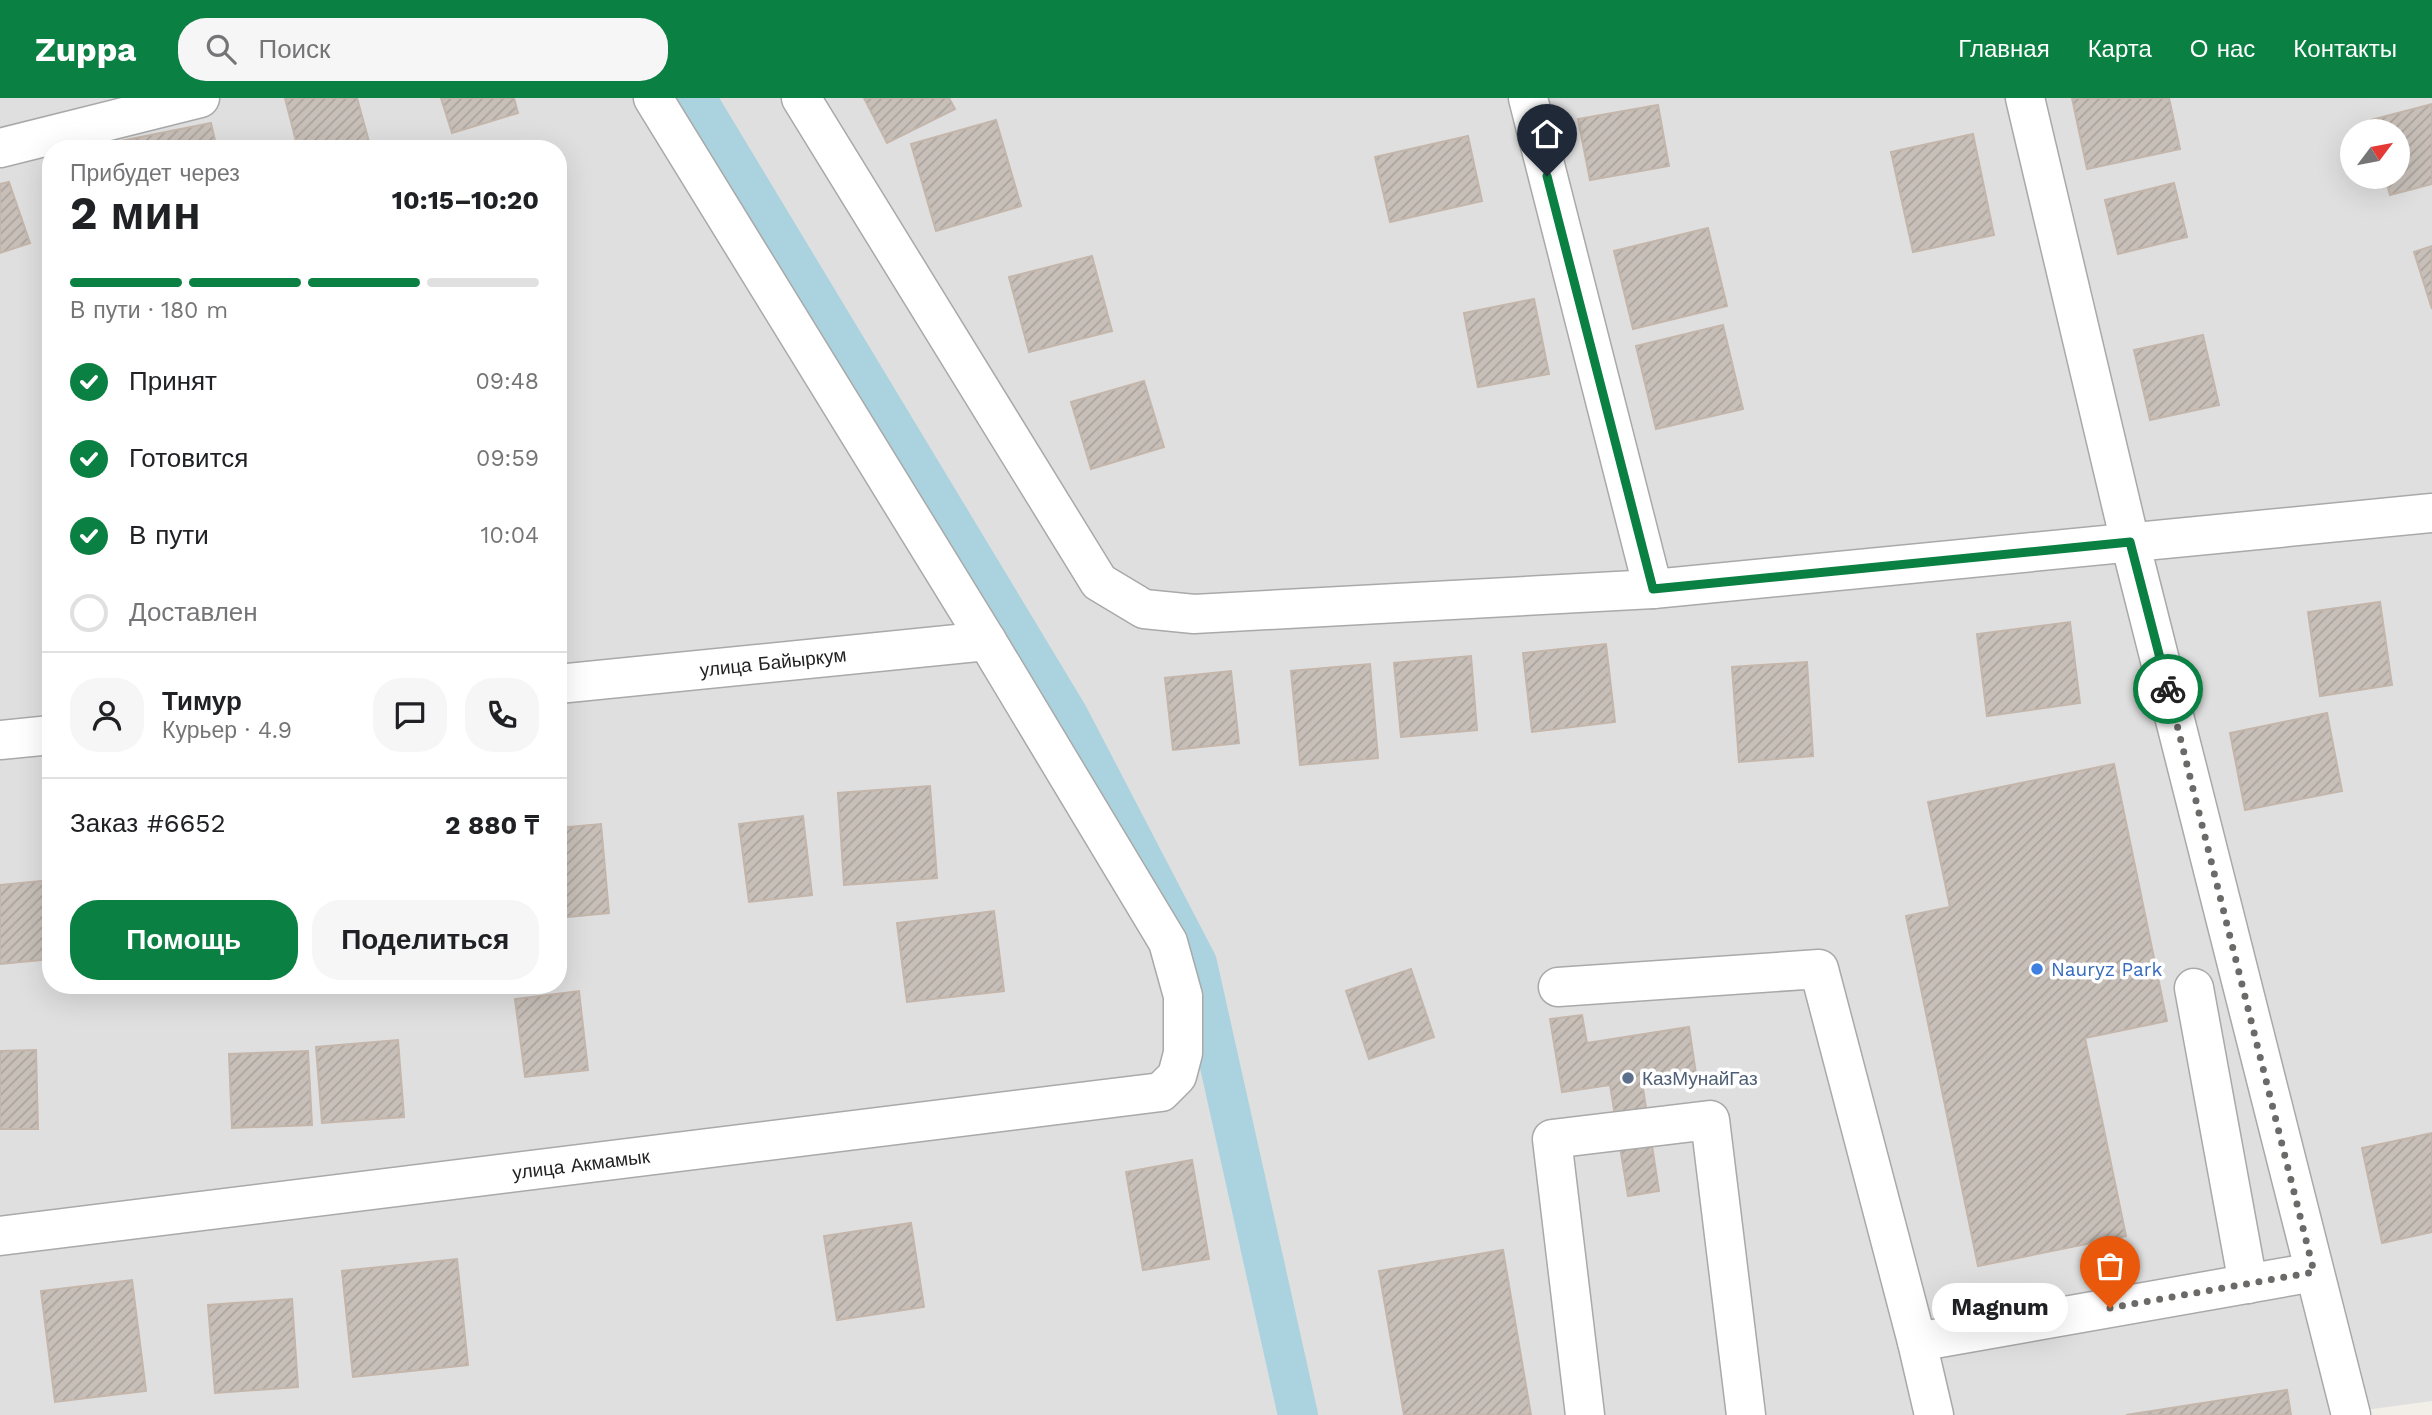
<!DOCTYPE html>
<html lang="ru">
<meta charset="utf-8">
<style>
:root{--surface:#fff;--page:#f6f6f6;--text:#202124;--muted:#757577;--line:#e0e0e0;--accent:#0b8043}
body{margin:0;font-family:"Work Sans",sans-serif;background:var(--page);color:var(--text);height:100vh;display:flex;flex-direction:column;font-size:26px;white-space:nowrap}
*{box-sizing:border-box;margin:0}
p{font-size:23px;color:var(--muted)}
.icon{flex:none;width:38px;height:38px;fill:none;stroke:currentColor;stroke-width:2;stroke-linecap:round;stroke-linejoin:round}
.map{position:relative;flex:1;overflow:hidden}
.panel{position:absolute;left:42px;top:42px;width:525px;height:854px;display:flex;flex-direction:column;background:var(--surface);border-radius:28px;box-shadow:0 7px 28px #0002}
.panel>*{flex:none}
.needle{width:46px;rotate:58deg}
.controls{position:absolute;left:2340px;top:21px;display:grid;gap:14px}
.controls a{display:grid;place-items:center;width:70px;height:70px;border-radius:50%;background:var(--surface);box-shadow:0 7px 28px #0002;font-size:35px}
.pin{position:absolute;display:grid;place-items:center;width:60px;height:60px;color:#fff;margin:-72px -30px;border-radius:50% 50% 50% 0;rotate:-45deg;box-shadow:0 0 7px #0007}
.pin .icon{rotate:45deg}
.courier{position:absolute;display:grid;place-items:center;width:70px;height:70px;margin:-35px;border:5px solid #0b8043;border-radius:50%;background:#fff;color:#222;box-shadow:0 2px 9px #0007}
.bubble{position:absolute;height:49px;border-radius:24px;background:var(--surface);box-shadow:0 7px 28px #0002;font-size:23px;font-weight:700;line-height:49px;text-align:center}
.summary em{font-style:normal;font-weight:700}
.summary div{display:flex;flex-direction:column-reverse}
.summary{display:flex;align-items:center;justify-content:space-between;height:119px;padding:0 28px}
h1{font-size:46px;font-weight:700;line-height:52px}
.bar{display:grid;grid-template-columns:repeat(4,1fr);gap:10px 7px;align-content:center;height:84px;padding:0 28px}
.bar i{height:9px;border-radius:5px;background:var(--line)}
.bar .on{background:var(--accent)}
.bar p{grid-column:span 4}
.line{display:flex;align-items:center;gap:18px;padding:0 28px;border-top:2px solid var(--line)}
.line div{flex:1}
.round{display:grid;place-items:center;flex:none;width:74px;height:74px;border-radius:28px;background:var(--page)}
ol{padding:0 28px;list-style:none}
li{display:flex;align-items:center;gap:21px;height:77px}
li p{margin-inline-start:auto}
li .icon{padding:7px;border-radius:50%;background:var(--accent);color:#fff;stroke-width:4}
li:last-child{color:var(--muted)}
li i{width:38px;height:38px;border:4px solid var(--line);border-radius:50%}
.cta{display:flex;gap:14px;margin-top:auto;padding:14px 28px}
.cta a{flex:1;height:80px;border-radius:28px;background:var(--accent);color:#fff;font-size:28px;font-weight:700;line-height:80px;text-align:center}
.cta a+a{background:var(--page);color:var(--text)}
header{display:flex;align-items:center;gap:42px;box-sizing:border-box;height:98px;padding:0 35px;background:var(--accent);color:#fff}
header strong{font-size:33px}
nav{display:flex;gap:38px;margin-inline-start:auto;font-size:24px}
.search{width:490px;height:63px;background:var(--page);display:flex;align-items:center;gap:18px;box-sizing:border-box;padding:0 24px;border-radius:28px;color:var(--muted);font-size:26px}
.map>svg:first-child{display:block}
.residential{fill:#e0dfdf;fill-rule:evenodd}
.lines{fill:none;stroke-linecap:round;stroke-linejoin:round}
.canal{stroke:#aad3df;stroke-width:40}
.building{fill:url(#building-hatch);stroke:#c4b6ab;stroke-width:2}
.minor-casing{stroke:#a9a9a9;stroke-width:41}
.minor{stroke:#fff;stroke-width:38}
.done{stroke:#6b6a68;stroke-width:7;stroke-dasharray:0 12.6}
.route{stroke:#0b8043;stroke-width:9}
.shop-dot{fill:#3f7fe0;stroke:#fff;stroke-width:2.5}
.service-dot{fill:#5c6f8a;stroke:#fff;stroke-width:2.5}
.labels{text-anchor:middle;stroke-width:7;stroke-linejoin:round;paint-order:stroke}
.street-label{font-size:19px;fill:#222;stroke:#fff}
.shop-label{font-size:19px;fill:#366cbe;stroke:#fff;text-anchor:start}
.service-label{font-size:19px;fill:#4e5e75;stroke:#fff;text-anchor:start}
</style>
<header>
<strong>Zuppa</strong>
<div class="search"><svg class="icon" aria-label="search" viewBox="0 0 24 24"><circle cx="10" cy="10" r="6"/><path d="M15 15l6 6"/></svg>Поиск</div>
<nav><a>Главная</a><a>Карта</a><a>О нас</a><a>Контакты</a></nav>
</header>
<div class="map">
<svg width="2432" height="1317" viewBox="0 0 2432 1317">
<defs>
<pattern id="building-hatch" width="6" height="6" patternUnits="userSpaceOnUse" patternTransform="scale(1.75)"><rect width="6" height="6" fill="#c7bfb8"/><path d="M-1 1l2-2M0 6l6-6M5 7l2-2" fill="none" stroke="#aba49e"/></pattern>
</defs>
<rect width="100%" height="100%" fill="#f2efe9"/>
<!-- residential -->
<path class="residential" d="M0 0H2432V1303L2328 1317H0ZM2352 33H2398V79H2352ZM51 51H558V887H51Z"/>
<g class="lines">
<!-- canal -->
<polyline class="canal" points="696,0 1068,617 1197,865 1298,1317"/>
</g>
<!-- building -->
<g class="building">
<polygon points="285,0 357,0 371,51 298,51"/>
<polygon points="441,0 514,0 518,15 452,35"/>
<polygon points="864,0 949,0 955,11 887,45"/>
<polygon points="2072,0 2169,0 2180,51 2087,71"/>
<polygon points="2432,6 2432,86 2390,97 2385,79 2398,79 2398,33 2374,33 2371,22"/>
<polygon points="1658,7 1669,68 1590,82 1578,21"/>
<polygon points="996,22 1021,108 936,133 911,46"/>
<polygon points="211,25 217,51 105,51 105,46"/>
<polygon points="1973,36 1994,137 1913,154 1891,54"/>
<polygon points="1468,38 1482,103 1390,124 1375,59"/>
<polygon points="9,84 30,145 0,155 0,86"/>
<polygon points="2174,85 2187,139 2118,156 2105,102"/>
<polygon points="1708,130 1727,208 1633,231 1614,153"/>
<polygon points="2432,148 2432,211 2414,154"/>
<polygon points="1092,158 1112,233 1029,254 1009,179"/>
<polygon points="1534,201 1549,276 1478,289 1464,215"/>
<polygon points="1723,227 1743,311 1656,331 1636,248"/>
<polygon points="2203,237 2219,307 2150,322 2134,252"/>
<polygon points="1144,283 1164,349 1091,371 1071,304"/>
<polygon points="2380,504 2392,587 2320,598 2308,514"/>
<polygon points="2070,524 2080,605 1987,618 1977,536"/>
<polygon points="1606,546 1615,624 1532,634 1523,555"/>
<polygon points="1471,558 1477,632 1401,639 1394,565"/>
<polygon points="1807,564 1813,658 1739,664 1732,569"/>
<polygon points="1370,566 1378,660 1300,667 1291,573"/>
<polygon points="1231,573 1239,645 1173,652 1165,580"/>
<polygon points="2327,615 2342,693 2245,712 2230,635"/>
<polygon points="2114,666 2167,923 2085,940 2126,1138 1978,1168 1906,818 1950,809 1928,704"/>
<polygon points="930,688 937,780 844,787 838,695"/>
<polygon points="803,718 812,797 749,804 739,726"/>
<polygon points="601,726 609,815 558,820 558,730"/>
<polygon points="51,782 51,861 0,866 0,787"/>
<polygon points="994,813 1004,893 907,904 897,825"/>
<polygon points="1411,871 1434,939 1369,961 1346,893"/>
<polygon points="579,893 588,972 525,979 515,901"/>
<polygon points="1582,917 1587,945 1689,929 1696,976 1642,984 1659,1093 1628,1098 1610,987 1562,994 1550,921"/>
<polygon points="398,942 404,1019 322,1025 316,949"/>
<polygon points="36,952 38,1031 0,1031 0,953"/>
<polygon points="308,953 312,1027 232,1030 229,956"/>
<polygon points="2432,1035 2432,1134 2382,1145 2362,1050"/>
<polygon points="1192,1062 1209,1161 1143,1172 1126,1074"/>
<polygon points="911,1125 924,1209 837,1222 824,1138"/>
<polygon points="1503,1152 1531,1317 1404,1317 1379,1173"/>
<polygon points="457,1161 468,1267 353,1279 342,1173"/>
<polygon points="132,1182 146,1293 55,1304 41,1193"/>
<polygon points="292,1201 298,1289 215,1295 208,1207"/>
<polygon points="2287,1292 2291,1317 2126,1317"/>
</g>
<g class="lines">
<defs>
<g id="minor">
<polyline points="801,0 1099,484 1144,511 1194,516 1653,491 2432,415"/>
<polyline points="1528,0 1653,491"/>
<polyline points="2025,0 2130,444 2351,1317"/>
<polyline points="0,50 200,0"/>
<polyline points="558,586 987,543"/>
<polyline points="0,642 51,637"/>
<polyline points="1558,889 1819,871 1917,1244"/>
<polyline points="2194,890 2248,1186"/>
<polyline points="0,1138 1161,994 1177,978 1183,955 1183,898 1168,844 987,543 653,0"/>
<polyline points="1585,1317 1552,1041 1710,1022 1746,1317"/>
<polyline points="1934,1317 1917,1244 2314,1174"/>
</g>
</defs>
<!-- minor casing -->
<use href="#minor" class="minor-casing"/>
<!-- minor -->
<use href="#minor" class="minor"/>
</g>
<g class="lines">
<!-- done -->
<polyline class="done" points="2110,1210 2314,1174 2168,591"/>
<!-- route -->
<polyline class="route" points="1547,78 1653,491 2130,444 2168,591"/>
</g>
<!-- markers -->
<circle class="shop-dot" cx="2037" cy="871" r="7"/>
<circle class="service-dot" cx="1628" cy="980" r="7"/>
<g class="labels">
<!-- street labels -->
<g class="street-label">
<text transform="translate(773 564) rotate(-6)" y="7">улица Байыркум</text>
<text transform="translate(581 1066) rotate(-7)" y="7">улица Акмамык</text>
</g>
<!-- shop labels -->
<g class="shop-label">
<text x="2051" y="878">Nauryz Park</text>
</g>
<!-- service labels -->
<g class="service-label">
<text x="1642" y="987">КазМунайГаз</text>
</g>
</g>
</svg>
<div class="controls">
<a><svg class="needle" viewBox="-14 -14 28 28"><path d="M0-13l5 13h-10z" fill="#e53935"/><path d="M0 13l5-13h-10z" fill="#757577"/></svg></a>
</div>
<div class="pin" style="left:2110px;top:1210px;background:#ea580c"><svg class="icon" aria-label="bag" viewBox="0 0 24 24"><path d="M5 8h14l-1 12H6zM9 8a3 3 0 0 1 6 0"/></svg></div>
<div class="pin" style="left:1547px;top:78px;background:#1f2937"><svg class="icon" aria-label="home" viewBox="0 0 24 24"><path d="M3 11l9-7 9 7M6 9v11h12V9"/></svg></div>
<div class="courier" style="left:2168px;top:591px"><svg class="icon" aria-label="bike" viewBox="0 0 24 24"><circle cx="6" cy="16" r="4"/><circle cx="18" cy="16" r="4"/><path d="M6 16l4-8h5l3 8M10 8l3 8H6M13 5h3"/></svg></div>
<div class="bubble" style="left:1932px;top:1185px;width:136px">Magnum</div>
<section class="panel">
<div class="summary"><div><h1>2 мин</h1><p>Прибудет через</p></div><em>10:15–10:20</em></div>
<div class="bar"><i class="on"></i><i class="on"></i><i class="on"></i><i></i><p>В пути · 180 m</p></div>
<ol>
<li><svg class="icon" aria-label="check" viewBox="0 0 24 24"><path d="M5 12l5 5 9-10"/></svg>Принят<p>09:48</p></li>
<li><svg class="icon" aria-label="check" viewBox="0 0 24 24"><path d="M5 12l5 5 9-10"/></svg>Готовится<p>09:59</p></li>
<li><svg class="icon" aria-label="check" viewBox="0 0 24 24"><path d="M5 12l5 5 9-10"/></svg>В пути<p>10:04</p></li>
<li><i></i>Доставлен</li>
</ol>
<div class="line" style="height:126px"><a class="round"><svg class="icon" aria-label="person" viewBox="0 0 24 24"><circle cx="12" cy="8" r="4"/><path d="M4 21q1-7 8-7t8 7"/></svg></a><div><b>Тимур</b><p>Курьер · 4.9</p></div><a class="round"><svg class="icon" aria-label="chat" viewBox="0 0 24 24"><path d="M4 5h16v11H9l-5 4z"/></svg></a><a class="round"><svg class="icon" aria-label="phone" viewBox="0 0 24 24"><path d="M5 4h4l2 5-3 2q2 4 5 5l2-3 5 2v4C11 20 4 13 5 4z"/></svg></a></div>
<div class="line" style="height:91px"><div>Заказ #6652</div><b>2 880 ₸</b></div>
<div class="cta"><a>Помощь</a><a>Поделиться</a></div>
</section>
</div>
